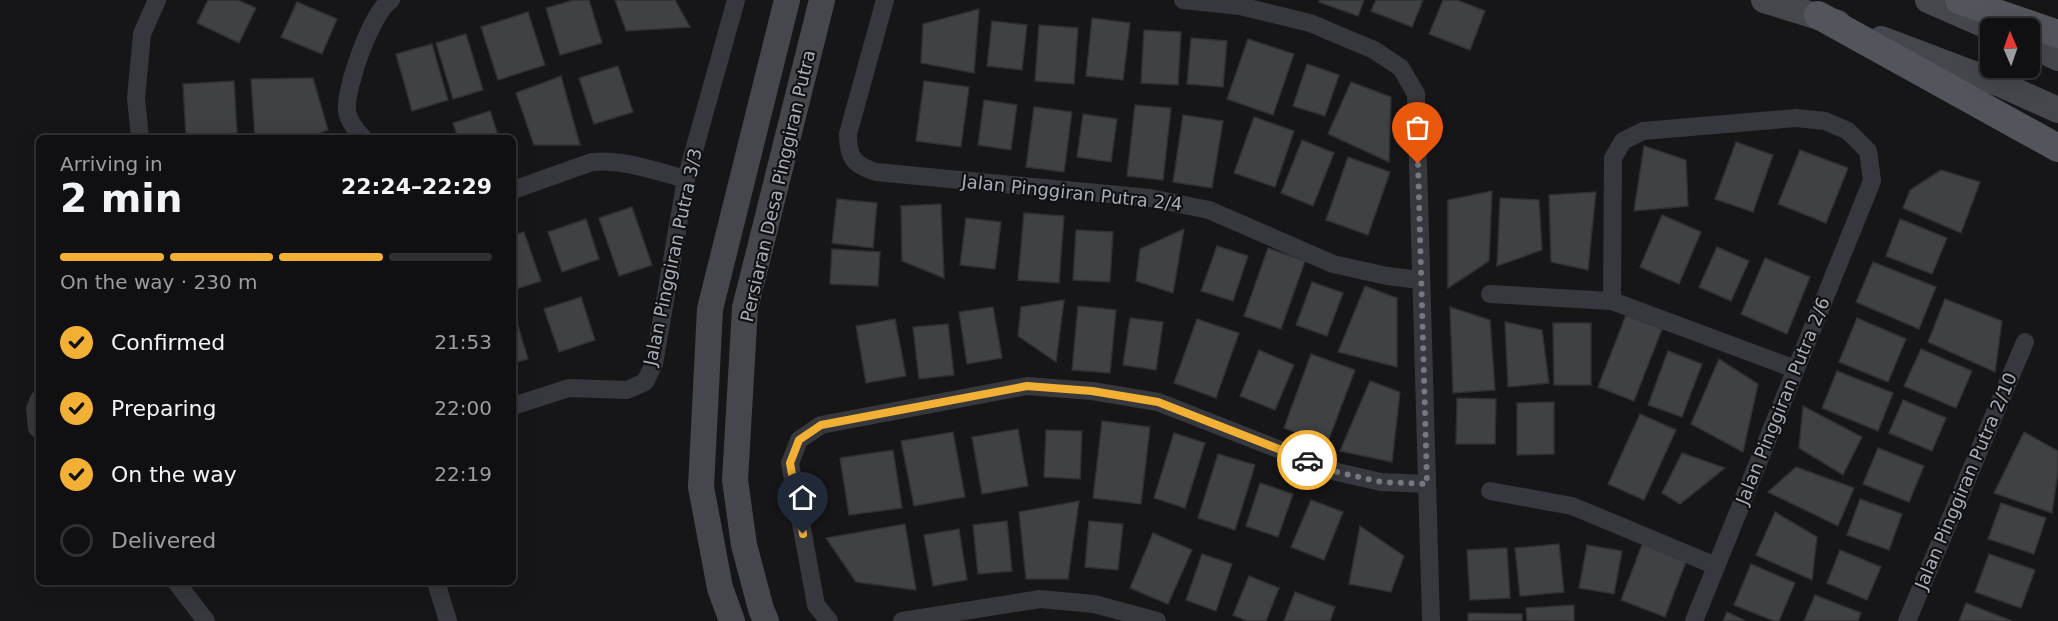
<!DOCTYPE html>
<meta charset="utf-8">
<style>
:root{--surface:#101012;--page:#19191b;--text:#f1f3f6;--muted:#9c9d9f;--line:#303032;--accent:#f2b134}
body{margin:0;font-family:"DejaVu Sans",sans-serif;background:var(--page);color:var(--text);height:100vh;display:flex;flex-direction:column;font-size:22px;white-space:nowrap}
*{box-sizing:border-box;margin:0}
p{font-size:20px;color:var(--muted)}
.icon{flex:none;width:33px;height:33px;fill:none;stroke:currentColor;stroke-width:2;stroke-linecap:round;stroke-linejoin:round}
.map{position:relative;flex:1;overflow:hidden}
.panel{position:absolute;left:36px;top:135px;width:480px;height:450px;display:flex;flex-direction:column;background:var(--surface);border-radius:9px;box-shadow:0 6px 24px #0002,0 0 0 2px var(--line)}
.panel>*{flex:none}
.needle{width:39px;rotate:358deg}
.fabs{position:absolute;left:1980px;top:18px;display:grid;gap:12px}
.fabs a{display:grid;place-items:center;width:60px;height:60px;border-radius:9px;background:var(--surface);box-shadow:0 6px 24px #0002,0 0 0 2px var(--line);font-size:30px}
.pin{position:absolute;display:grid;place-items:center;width:51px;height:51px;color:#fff;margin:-62px -26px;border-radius:50% 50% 50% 0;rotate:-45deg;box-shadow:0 0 6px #0007}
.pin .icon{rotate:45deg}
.courier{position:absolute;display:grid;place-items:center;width:60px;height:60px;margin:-30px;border:4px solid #f2b134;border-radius:50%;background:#fff;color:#222;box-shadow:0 2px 8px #0007}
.summary em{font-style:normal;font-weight:600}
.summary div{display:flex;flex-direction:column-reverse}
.summary{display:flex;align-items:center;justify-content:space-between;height:102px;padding:0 24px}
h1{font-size:39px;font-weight:600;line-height:45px}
.bar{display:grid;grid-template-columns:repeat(4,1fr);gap:9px 6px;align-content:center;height:72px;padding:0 24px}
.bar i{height:8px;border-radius:4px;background:var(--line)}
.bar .current{background:var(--accent)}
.bar p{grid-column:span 4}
ol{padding:0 24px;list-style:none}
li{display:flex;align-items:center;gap:18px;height:66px}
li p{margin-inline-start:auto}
li .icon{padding:6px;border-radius:50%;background:var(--accent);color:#111;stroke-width:4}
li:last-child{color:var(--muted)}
li i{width:33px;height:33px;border:3px solid var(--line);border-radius:50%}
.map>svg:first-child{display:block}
.building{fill:#404145;stroke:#303034;stroke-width:1.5}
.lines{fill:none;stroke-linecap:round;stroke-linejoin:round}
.street{stroke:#37383d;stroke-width:18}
.secondary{stroke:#45474d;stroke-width:26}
.primary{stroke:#53555c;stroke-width:28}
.done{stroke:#757880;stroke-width:6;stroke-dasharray:0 10.8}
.route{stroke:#f2b134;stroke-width:8}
.labels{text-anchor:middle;stroke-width:4.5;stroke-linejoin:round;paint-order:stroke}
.street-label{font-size:18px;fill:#a8adb8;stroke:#111113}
</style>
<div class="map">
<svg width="2058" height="621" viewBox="0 0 2058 621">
<rect width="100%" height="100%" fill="#161618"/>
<!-- building -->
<g class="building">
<polygon points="208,0 238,0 256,8 239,43 197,23"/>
<polygon points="574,0 589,0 602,43 560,55 546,8"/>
<polygon points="615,0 675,0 690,27 626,31"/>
<polygon points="1320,0 1364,0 1358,16 1319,2"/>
<polygon points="1376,0 1423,0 1412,27 1371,11"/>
<polygon points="1443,0 1457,0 1485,11 1470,50 1429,34"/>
<polygon points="297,2 337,19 322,54 281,37"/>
<polygon points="979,9 974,73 921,63 923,24"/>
<polygon points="528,12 545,65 498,80 481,27"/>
<polygon points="1092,18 1130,23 1123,80 1086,76"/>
<polygon points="992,21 1027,25 1022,70 987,66"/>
<polygon points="1039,25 1078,28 1074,84 1035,81"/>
<polygon points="1144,30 1181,32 1178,85 1141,83"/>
<polygon points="466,34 483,90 453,99 436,43"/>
<polygon points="1191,38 1227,41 1223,87 1187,84"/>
<polygon points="1248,39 1294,54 1273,115 1227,99"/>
<polygon points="432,44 448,100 412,111 396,54"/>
<polygon points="1307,64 1339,75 1325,116 1293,106"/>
<polygon points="618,66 633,112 594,124 579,78"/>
<polygon points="561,76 580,145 534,145 516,93"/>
<polygon points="313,78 328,130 306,138 255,138 251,79"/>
<polygon points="234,81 237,133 186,136 183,84"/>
<polygon points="924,81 969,87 961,147 916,141"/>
<polygon points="1351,82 1391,97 1389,162 1328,134"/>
<polygon points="984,100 1017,105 1011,150 978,145"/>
<polygon points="1135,105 1171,108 1163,180 1127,176"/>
<polygon points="1034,107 1072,112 1064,172 1026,167"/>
<polygon points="490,111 499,138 458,138 453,123"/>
<polygon points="1083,114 1117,119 1111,162 1077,157"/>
<polygon points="1183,115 1223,121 1212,188 1173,182"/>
<polygon points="1254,117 1294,131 1275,187 1234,173"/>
<polygon points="1302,140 1334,153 1313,206 1281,193"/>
<polygon points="1736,142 1773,155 1753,212 1715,199"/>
<polygon points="1644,146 1686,160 1688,206 1634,211"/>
<polygon points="1800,150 1848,168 1826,223 1778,204"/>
<polygon points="1348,157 1390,172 1368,235 1326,220"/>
<polygon points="1941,170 1980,182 1961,233 1903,208 1910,190"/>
<polygon points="1492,191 1489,261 1448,288 1448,200"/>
<polygon points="1596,192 1588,270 1551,262 1549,195"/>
<polygon points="1500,198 1539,200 1542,250 1497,266"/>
<polygon points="837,199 877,203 873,248 832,243"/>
<polygon points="941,204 944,278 902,261 901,206"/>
<polygon points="632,207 652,265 619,276 599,218"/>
<polygon points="1024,213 1064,216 1059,283 1018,280"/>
<polygon points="1662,215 1701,232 1679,284 1640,267"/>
<polygon points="966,218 1001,222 995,269 960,265"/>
<polygon points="586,219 599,259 562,272 548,232"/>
<polygon points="1900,219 1947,238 1932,274 1886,256"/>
<polygon points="1184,229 1173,293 1136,281 1140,249"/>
<polygon points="1076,230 1113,232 1110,282 1073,280"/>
<polygon points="524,232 541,281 513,290 513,235"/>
<polygon points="1217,246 1248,256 1233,301 1201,291"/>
<polygon points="1717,247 1749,261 1731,301 1699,287"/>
<polygon points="1268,248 1305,261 1281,329 1244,316"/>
<polygon points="832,249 880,252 878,286 830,284"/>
<polygon points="1765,258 1810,277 1787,334 1741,314"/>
<polygon points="1873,262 1936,287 1919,329 1856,302"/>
<polygon points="1312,282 1343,293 1327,336 1296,325"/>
<polygon points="1365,286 1397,298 1397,367 1338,352"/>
<polygon points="581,297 595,340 559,352 544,309"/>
<polygon points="1945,299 2002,321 1995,372 1928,342"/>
<polygon points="1064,300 1056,362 1018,336 1021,307"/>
<polygon points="1078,306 1116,310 1110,373 1072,370"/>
<polygon points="993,307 1002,358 967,364 959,312"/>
<polygon points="1450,307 1490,320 1495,390 1453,393"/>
<polygon points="1626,315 1662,329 1634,401 1598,387"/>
<polygon points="1130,318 1163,322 1156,370 1123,365"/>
<polygon points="1857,318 1906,339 1888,382 1839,362"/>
<polygon points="516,319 528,359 513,363 513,320"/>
<polygon points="895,319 906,376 866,383 856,326"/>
<polygon points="1197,319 1239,333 1216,398 1174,383"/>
<polygon points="1505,322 1542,330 1549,383 1508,387"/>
<polygon points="1553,323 1591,323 1591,385 1554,385"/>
<polygon points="948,324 954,375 919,379 913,327"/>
<polygon points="1921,349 1972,371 1956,408 1904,386"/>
<polygon points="1259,350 1294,365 1275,410 1240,396"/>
<polygon points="1668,351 1702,364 1682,417 1648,405"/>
<polygon points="1311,354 1355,370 1327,444 1284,428"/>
<polygon points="1719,359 1758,384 1743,452 1691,424"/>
<polygon points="1837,371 1893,393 1878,431 1822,408"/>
<polygon points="1370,381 1400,392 1392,462 1340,451"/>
<polygon points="1457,398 1496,399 1495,444 1456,444"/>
<polygon points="1903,400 1946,418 1932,451 1889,433"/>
<polygon points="1554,402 1554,454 1517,455 1517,403"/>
<polygon points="1803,406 1862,437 1843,475 1799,448"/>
<polygon points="1640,414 1676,430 1644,500 1608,484"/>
<polygon points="1102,421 1150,427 1141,504 1093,498"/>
<polygon points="1018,429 1028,486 982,494 972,437"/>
<polygon points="1046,430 1082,431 1080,479 1044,477"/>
<polygon points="953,432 965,497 914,506 901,441"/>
<polygon points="2024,432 2058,451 2058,472 2052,513 1994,493"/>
<polygon points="1174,433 1205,443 1185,508 1154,498"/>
<polygon points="1878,448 1924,466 1909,502 1863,484"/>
<polygon points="893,450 902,508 849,515 840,458"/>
<polygon points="1682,453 1725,468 1680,504 1662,493"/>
<polygon points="1218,454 1255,465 1235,530 1198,518"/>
<polygon points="1796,467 1854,488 1838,526 1768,492"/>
<polygon points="1260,483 1293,494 1278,537 1246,526"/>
<polygon points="1860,499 1902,514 1889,550 1847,535"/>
<polygon points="1311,500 1343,512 1324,560 1291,547"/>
<polygon points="1079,501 1068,579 1026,579 1019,512"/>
<polygon points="2001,503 2046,518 2034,554 1988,539"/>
<polygon points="1775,512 1817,537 1812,580 1756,555"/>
<polygon points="1007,521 1012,571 978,574 973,525"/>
<polygon points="1089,521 1123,524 1118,570 1085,567"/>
<polygon points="905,524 916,590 856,582 826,538"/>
<polygon points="1360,526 1404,556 1391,592 1349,584"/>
<polygon points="959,529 967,580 933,586 924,535"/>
<polygon points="1153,533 1192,550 1168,604 1130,588"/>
<polygon points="1643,542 1687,559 1665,617 1621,600"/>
<polygon points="1559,544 1564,592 1520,596 1515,548"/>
<polygon points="1587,545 1622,551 1614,594 1579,588"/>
<polygon points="1507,548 1510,598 1470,600 1467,550"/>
<polygon points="1840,550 1881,567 1867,600 1827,583"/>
<polygon points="1202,554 1232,564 1216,611 1186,600"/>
<polygon points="1989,554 2035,570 2021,608 1975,592"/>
<polygon points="1751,564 1795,583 1779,621 1774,621 1734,605"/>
<polygon points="1249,576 1279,588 1266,621 1247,621 1233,615"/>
<polygon points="1295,592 1335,607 1330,621 1284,621"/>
<polygon points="1815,595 1861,613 1858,621 1804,621"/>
<polygon points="1966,603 2012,621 1959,621"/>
<polygon points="1574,605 1574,621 1527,621 1526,608"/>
<polygon points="1727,612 1746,621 1723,621"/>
<polygon points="1468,613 1522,614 1522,621 1468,621"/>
</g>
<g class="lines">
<!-- street -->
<g class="street">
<path d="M885 0 848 134C848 157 853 165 876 172L1150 198 1209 210 1333 264 1387 276 1420 280"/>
<polyline points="1183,0 1240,6 1310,23 1374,50 1401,68 1416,94 1431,621"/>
<polyline points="140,138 136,98 142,34 157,0"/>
<path d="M363 138C356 130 348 121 347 110 345 88 372 11 391 0"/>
<path d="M513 190 592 162C624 159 655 171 686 179"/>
<polyline points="1490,294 1612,301 1795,369"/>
<polyline points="1612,301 1613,158 1623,141 1643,131 1796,118 1825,121 1848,131 1868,151 1872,181 1694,621"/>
<polyline points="39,399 35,409 37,428 39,430"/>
<polyline points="513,406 569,388 627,390 645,382 654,364 686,179 736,0"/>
<polyline points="1490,491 1572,506 1716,566"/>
<polyline points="176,582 206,621"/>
<polyline points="436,582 448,621"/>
<polyline points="829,621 816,605 790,463 799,440 821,425 1027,386 1092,391 1158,402 1337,472 1381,482 1427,484"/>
<polyline points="902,621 1040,599 1094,604 1157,621"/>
<polyline points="1907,621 2025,342"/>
</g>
<!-- secondary -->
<g class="secondary">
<polyline points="1764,0 1838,23"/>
<polyline points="1928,0 1992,28"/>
<polyline points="1881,39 2000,84 2058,110"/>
<polyline points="2030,45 2058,58"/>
<polyline points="732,621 720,588 701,487 710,309 787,0"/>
<polyline points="766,621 761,609 744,545 735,480 745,308 822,0"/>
</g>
<!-- primary -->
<g class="primary">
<polyline points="1959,0 2058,34"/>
<polyline points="1818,15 2058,148"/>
</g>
</g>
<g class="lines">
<!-- done -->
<polyline class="done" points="1307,460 1337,472 1381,482 1427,484 1418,164"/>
<!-- route -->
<polyline class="route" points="803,534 790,463 799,440 821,425 1027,386 1092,391 1158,402 1307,460"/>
</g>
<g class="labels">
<!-- street labels -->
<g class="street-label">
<text transform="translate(778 186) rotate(-77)" y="6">Persiaran Desa Pinggiran Putra</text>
<text transform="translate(1072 193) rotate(6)" y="6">Jalan Pinggiran Putra 2/4</text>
<text transform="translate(673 257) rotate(-78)" y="6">Jalan Pinggiran Putra 3/3</text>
<text transform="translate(1783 401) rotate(-68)" y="6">Jalan Pinggiran Putra 2/6</text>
<text transform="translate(1966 481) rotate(-67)" y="6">Jalan Pinggiran Putra 2/10</text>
</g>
</g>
</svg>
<div class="fabs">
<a><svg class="needle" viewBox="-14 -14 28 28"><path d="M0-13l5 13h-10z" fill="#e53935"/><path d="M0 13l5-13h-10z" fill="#9c9d9f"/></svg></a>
</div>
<div class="pin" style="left:1418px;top:164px;background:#ea580c"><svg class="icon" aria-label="bag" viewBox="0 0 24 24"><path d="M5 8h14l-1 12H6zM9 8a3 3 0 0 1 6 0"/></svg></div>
<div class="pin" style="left:803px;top:534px;background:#1f2937"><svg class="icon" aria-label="home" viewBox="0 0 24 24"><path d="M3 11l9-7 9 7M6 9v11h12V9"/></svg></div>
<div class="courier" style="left:1307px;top:460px"><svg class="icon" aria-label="car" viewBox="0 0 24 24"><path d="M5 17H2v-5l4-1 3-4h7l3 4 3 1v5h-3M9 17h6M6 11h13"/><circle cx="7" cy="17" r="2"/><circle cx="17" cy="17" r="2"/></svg></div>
<section class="panel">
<div class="summary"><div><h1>2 min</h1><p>Arriving in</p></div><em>22:24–22:29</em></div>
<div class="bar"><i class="current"></i><i class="current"></i><i class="current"></i><i></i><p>On the way · 230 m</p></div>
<ol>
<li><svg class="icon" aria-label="check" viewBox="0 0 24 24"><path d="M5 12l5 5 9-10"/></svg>Confirmed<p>21:53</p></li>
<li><svg class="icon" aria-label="check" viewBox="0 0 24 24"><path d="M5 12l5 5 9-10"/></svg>Preparing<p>22:00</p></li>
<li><svg class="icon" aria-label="check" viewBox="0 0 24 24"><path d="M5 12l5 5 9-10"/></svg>On the way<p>22:19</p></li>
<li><i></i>Delivered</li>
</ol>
</section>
</div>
